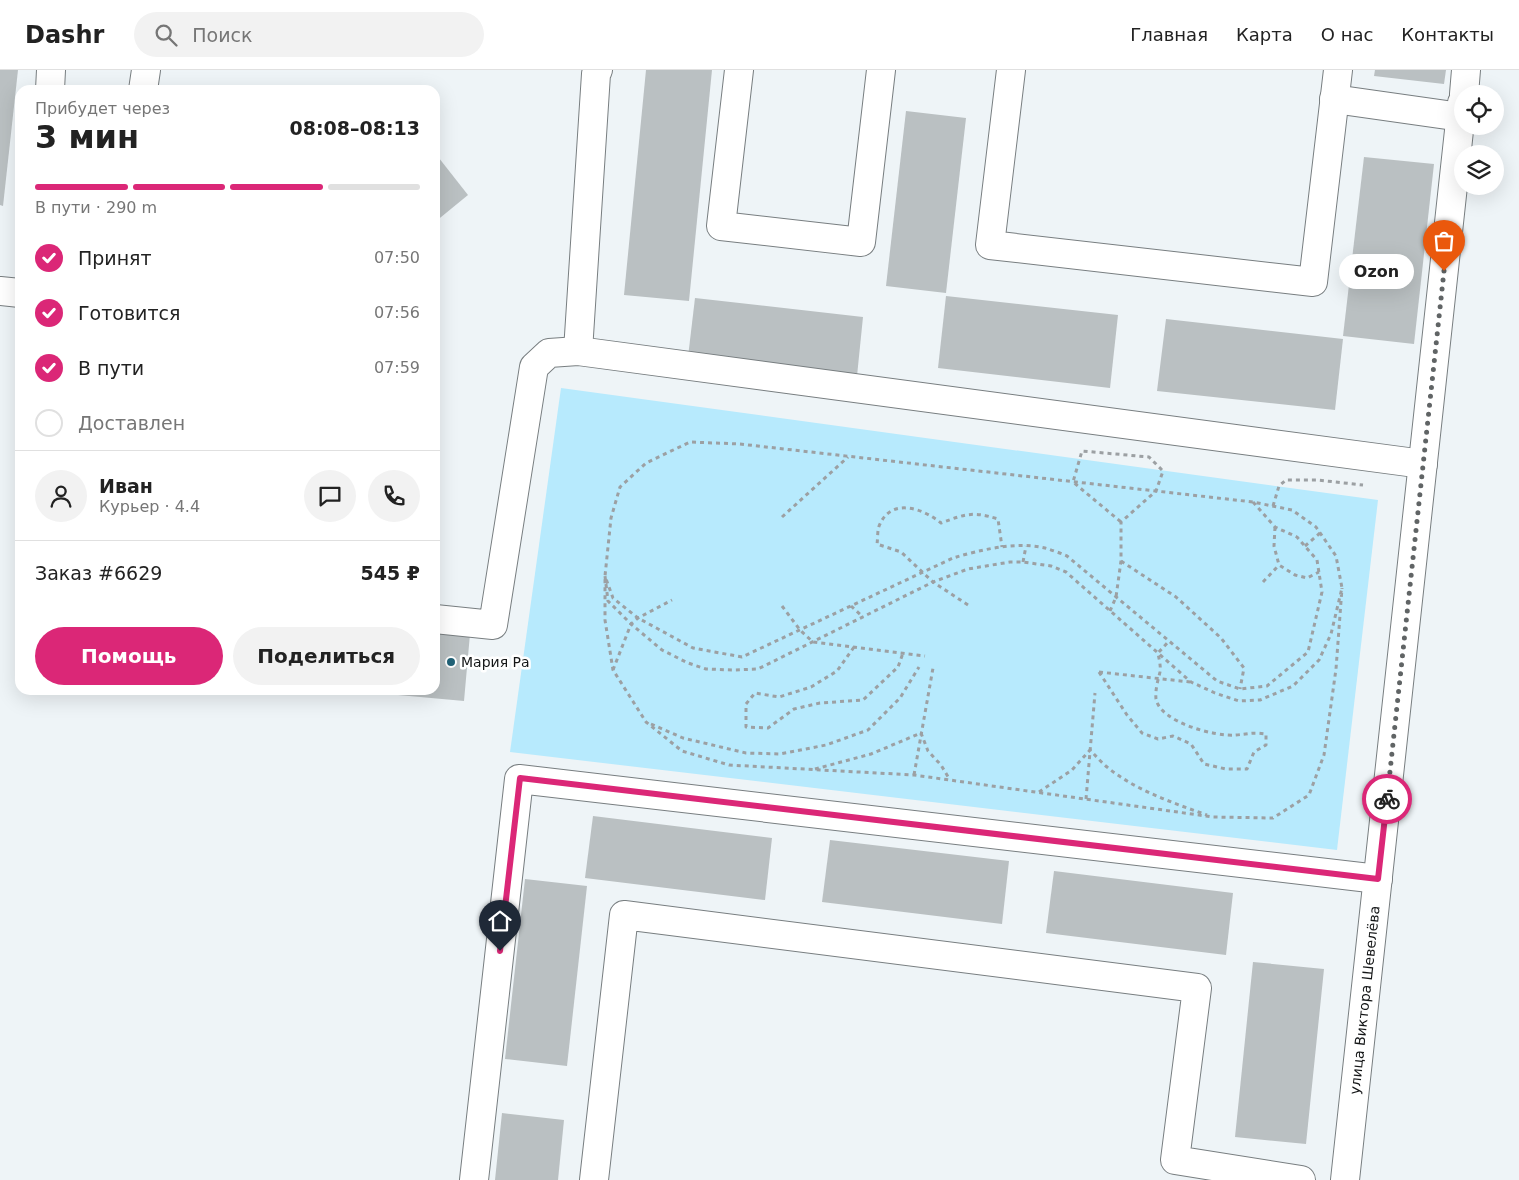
<!DOCTYPE html>
<html lang="ru">
<meta charset="utf-8">
<style>
:root{--surface:#fff;--page:#f2f2f2;--text:#222;--muted:#767676;--line:#e0e0e0;--accent:#db2777}
body{margin:0;font-family:"DejaVu Sans",sans-serif;background:var(--page);color:var(--text);height:100vh;display:flex;flex-direction:column;font-size:19px;white-space:nowrap}
*{box-sizing:border-box;margin:0}
p{font-size:16px;color:var(--muted)}
.icon{flex:none;width:28px;height:28px;fill:none;stroke:currentColor;stroke-width:2;stroke-linecap:round;stroke-linejoin:round}
.map{position:relative;flex:1;overflow:hidden}
.details{position:absolute;left:15px;top:15px;width:425px;height:610px;display:flex;flex-direction:column;background:var(--surface);border-radius:15px;box-shadow:0 5px 20px #0002}
.details>*{flex:none}
.buttons{position:absolute;left:1454px;top:15px;display:grid;gap:10px}
.buttons a{display:grid;place-items:center;width:50px;height:50px;border-radius:50%;background:var(--surface);box-shadow:0 5px 20px #0002;font-size:25px}
.pin{position:absolute;display:grid;place-items:center;width:42px;height:42px;color:#fff;margin:-51px -21px;border-radius:50% 50% 50% 0;rotate:-45deg;box-shadow:0 0 5px #0007}
.pin .icon{rotate:45deg}
.courier{position:absolute;display:grid;place-items:center;width:50px;height:50px;margin:-25px;border:4px solid #db2777;border-radius:50%;background:#fff;color:#222;box-shadow:0 1px 6px #0007}
.bubble{position:absolute;height:35px;border-radius:18px;background:var(--surface);box-shadow:0 5px 20px #0002;font-size:16px;font-weight:700;line-height:35px;text-align:center}
.head em{font-style:normal;font-weight:700}
.head div{display:flex;flex-direction:column-reverse}
.head{display:flex;align-items:center;justify-content:space-between;height:85px;padding:0 20px}
h1{font-size:32px;font-weight:700;line-height:38px}
.bar{display:grid;grid-template-columns:repeat(4,1fr);gap:8px 5px;align-content:center;height:60px;padding:0 20px}
.bar i{height:6px;border-radius:4px;background:var(--line)}
.bar .on{background:var(--accent)}
.bar p{grid-column:span 4}
.line{display:flex;align-items:center;gap:12px;padding:0 20px;border-top:1px solid var(--line)}
.line div{flex:1}
.round{display:grid;place-items:center;flex:none;width:52px;height:52px;border-radius:26px;background:var(--page)}
ol{padding:0 20px;list-style:none}
li{display:flex;align-items:center;gap:15px;height:55px}
li p{margin-inline-start:auto}
li .icon{padding:5px;border-radius:50%;background:var(--accent);color:#fff;stroke-width:4}
li:last-child{color:var(--muted)}
li i{width:28px;height:28px;border:2px solid var(--line);border-radius:50%}
.button{display:flex;gap:10px;margin-top:auto;padding:10px 20px}
.button a{flex:1;height:58px;border-radius:30px;background:var(--accent);color:#fff;font-size:20px;font-weight:700;line-height:58px;text-align:center}
.button a+a{background:var(--page);color:var(--text)}
header{display:flex;align-items:center;gap:30px;box-sizing:border-box;height:70px;padding:0 25px;background:var(--surface);border-bottom:1px solid var(--line)}
header strong{font-size:24px}
nav{display:flex;gap:28px;margin-inline-start:auto;font-size:18px}
.search{width:350px;height:45px;background:var(--page);display:flex;align-items:center;gap:12px;box-sizing:border-box;padding:0 18px;border-radius:28px;color:var(--muted);font-size:19px}
.map>svg:first-child{display:block}
.green{fill:#b7eafd}
.building{fill:#bac0c2}
.lines{fill:none;stroke-linecap:round;stroke-linejoin:round}
.minor-casing{stroke:#787e80;stroke-width:30}
.path{stroke:#9ca0a3;stroke-width:3;stroke-dasharray:4 4;stroke-linecap:butt}
.minor{stroke:#fff;stroke-width:28}
.done{stroke:#606465;stroke-width:5;stroke-dasharray:0 9}
.route{stroke:#db2777;stroke-width:6}
.poi-dot{fill:#216277;stroke:#fff;stroke-width:2}
.labels{text-anchor:middle;stroke-width:5;stroke-linejoin:round;paint-order:stroke}
.poi-label{font-size:14px;fill:#141617;stroke:#fff;text-anchor:start}
.street-label{font-size:14px;fill:#141617;stroke:#fff}
</style>
<header>
<strong>Dashr</strong>
<div class="search"><svg class="icon" aria-label="search" viewBox="0 0 24 24"><circle cx="10" cy="10" r="6"/><path d="M15 15l6 6"/></svg>Поиск</div>
<nav><a>Главная</a><a>Карта</a><a>О нас</a><a>Контакты</a></nav>
</header>
<div class="map">
<svg width="1519" height="1110" viewBox="0 0 1519 1110">
<rect width="100%" height="100%" fill="#eef4f7"/>
<!-- green -->
<polygon class="green" points="561,318 1378,430 1337,780 510,682"/>
<!-- building -->
<g class="building">
<polygon points="0,0 18,0 3,136 0,135"/>
<polygon points="646,0 712,0 689,231 624,225"/>
<polygon points="1375,0 1446,0 1444,14 1374,6"/>
<polygon points="906,41 966,48 946,223 886,216"/>
<polygon points="435,83 468,125 435,152"/>
<polygon points="1364,87 1434,94 1414,274 1343,266"/>
<polygon points="946,226 1118,245 1110,318 938,298"/>
<polygon points="695,228 863,247 857,306 688,287"/>
<polygon points="1166,249 1343,269 1335,340 1157,321"/>
<polygon points="435,561 470,564 464,631 354,621 354,620 435,620"/>
<polygon points="593,746 772,768 765,830 585,808"/>
<polygon points="830,770 1009,791 1002,854 822,832"/>
<polygon points="1054,801 1233,823 1226,885 1046,863"/>
<polygon points="525,809 587,816 567,996 505,989"/>
<polygon points="1253,892 1324,899 1306,1074 1235,1067"/>
<polygon points="502,1043 564,1050 558,1110 495,1110"/>
</g>
<g class="lines">
<defs>
<g id="minor">
<polyline points="739,0 721,156 861,172 881,0"/>
<polyline points="1011,0 990,175 1313,212 1338,0"/>
<polyline points="50,20 51,0"/>
<polyline points="143,20 146,0"/>
<polyline points="1464,24 1466,0"/>
<polyline points="1334,29 1461,47"/>
<polyline points="0,221 20,223"/>
<polyline points="578,281 596,4 598,0"/>
<polyline points="435,549 493,555 534,297 549,283 578,281 1423,394"/>
<polyline points="474,1110 519,709 1378,809"/>
<polyline points="594,1110 624,845 1197,918 1175,1090 1301,1110"/>
<path id="s1" d="M1345 1110 1462 33"/>
</g>
</defs>
<!-- minor casing -->
<use href="#minor" class="minor-casing"/>
<!-- path -->
<g class="path">
<path d="M1253 432 1275 457 1297 467 1317 490 1322 522 1308 582 1267 616 1240 619 1217 611 1067 486C1060 483 1052 480 1045 478 1016 471 980 480 953 488L742 587 693 578 638 548 613 528 605 506 608 531 631 554 662 580 688 593 706 599 733 600 758 599 933 512 968 499 1010 492H1023L1051 496 1066 502 1191 612 1215 623 1239 631 1260 630 1293 616 1319 590 1331 564 1342 518 1336 486 1316 457 1292 440 1253 432 740 374 690 372 646 393 620 417 611 448 605 506V550L613 600 646 652 682 681 729 695 914 705 1213 747 1273 748 1309 725 1324 685 1336 599 1342 518"/>
<polyline points="1273,436 1279,416 1286,410 1317,410 1363,415"/>
<polyline points="782,447 848,387"/>
<polyline points="1275,457 1274,476 1279,495 1295,505 1307,508 1319,502"/>
<polyline points="1305,476 1320,463"/>
<polyline points="1121,491 1176,527 1221,568 1244,598 1240,619"/>
<polyline points="1023,492 1026,476"/>
<polyline points="1263,512 1279,495"/>
<path d="M968 535 933 512 901 482 877 474C878 468 877 459 880 454 892 427 924 439 941 453 965 444 973 441 998 449L1002 477"/>
<polyline points="782,536 800,560 813,572 925,586"/>
<polyline points="851,536 863,547"/>
<polyline points="1110,541 1116,527 1121,491 1121,452 1156,421 1163,401 1149,387 1082,381 1073,412 1121,452"/>
<polyline points="854,577 837,601 811,617 779,627 755,623 746,634 746,657 768,658 794,639 820,633 863,630 898,597 903,583"/>
<polyline points="613,600 631,554 638,548 672,530"/>
<path d="M1099 602 1127 645 1142 663 1158 669 1173 666 1191 674 1204 694 1226 699H1247L1254 682 1266 675V664C1252 662 1248 664 1236 665 1215 667 1160 652 1156 629 1155 620 1158 610 1160 602 1161 596 1159 589 1158 583L1169 571"/>
<polyline points="1099,602 1190,612"/>
<polyline points="651,654 683,668 746,683 780,684 826,675 868,660 900,628 919,597"/>
<polyline points="815,699 871,684 921,663 928,681 941,695 950,710"/>
<polyline points="914,705 933,598"/>
<path d="M1039 722 1072 700 1090 680C1096 686 1101 692 1107 697 1135 720 1173 733 1207 745"/>
<polyline points="1086,729 1095,623"/>
</g>
<!-- minor -->
<use href="#minor" class="minor"/>
</g>
<g class="lines">
<!-- done -->
<polyline class="done" points="1387,729 1444,201"/>
<!-- route -->
<polyline class="route" points="500,881 520,708 1378,809 1387,729"/>
</g>
<!-- markers -->
<circle class="poi-dot" cx="451" cy="592" r="5"/>
<g class="labels">
<!-- poi labels -->
<g class="poi-label">
<text x="461" y="597">Мария Ра</text>
</g>
<!-- street labels -->
<g class="street-label">
<text dy="5" stroke="none"><textPath href="#s1" startOffset="181">улица Виктора Шевелёва</textPath></text>
</g>
</g>
</svg>
<div class="buttons">
<a><svg class="icon" aria-label="locate" viewBox="0 0 24 24"><circle cx="12" cy="12" r="6"/><path d="M12 2v4M12 18v4M2 12h4M18 12h4"/></svg></a>
<a><svg class="icon" aria-label="layers" viewBox="0 0 24 24"><path d="M12 4l9 5-9 5-9-5zM3 14l9 5 9-5"/></svg></a>
</div>
<div class="pin" style="left:1444px;top:201px;background:#ea580c"><svg class="icon" aria-label="bag" viewBox="0 0 24 24"><path d="M5 8h14l-1 12H6zM9 8a3 3 0 0 1 6 0"/></svg></div>
<div class="pin" style="left:500px;top:881px;background:#1f2937"><svg class="icon" aria-label="home" viewBox="0 0 24 24"><path d="M3 11l9-7 9 7M6 9v11h12V9"/></svg></div>
<div class="courier" style="left:1387px;top:729px"><svg class="icon" aria-label="bike" viewBox="0 0 24 24"><circle cx="6" cy="16" r="4"/><circle cx="18" cy="16" r="4"/><path d="M6 16l4-8h5l3 8M10 8l3 8H6M13 5h3"/></svg></div>
<div class="bubble" style="left:1339px;top:184px;width:75px">Ozon</div>
<section class="details">
<div class="head"><div><h1>3 мин</h1><p>Прибудет через</p></div><em>08:08–08:13</em></div>
<div class="bar"><i class="on"></i><i class="on"></i><i class="on"></i><i></i><p>В пути · 290 m</p></div>
<ol>
<li><svg class="icon" aria-label="check" viewBox="0 0 24 24"><path d="M5 12l5 5 9-10"/></svg>Принят<p>07:50</p></li>
<li><svg class="icon" aria-label="check" viewBox="0 0 24 24"><path d="M5 12l5 5 9-10"/></svg>Готовится<p>07:56</p></li>
<li><svg class="icon" aria-label="check" viewBox="0 0 24 24"><path d="M5 12l5 5 9-10"/></svg>В пути<p>07:59</p></li>
<li><i></i>Доставлен</li>
</ol>
<div class="line" style="height:90px"><a class="round"><svg class="icon" aria-label="person" viewBox="0 0 24 24"><circle cx="12" cy="8" r="4"/><path d="M4 21q1-7 8-7t8 7"/></svg></a><div><b>Иван</b><p>Курьер · 4.4</p></div><a class="round"><svg class="icon" aria-label="chat" viewBox="0 0 24 24"><path d="M4 5h16v11H9l-5 4z"/></svg></a><a class="round"><svg class="icon" aria-label="phone" viewBox="0 0 24 24"><path d="M5 4h4l2 5-3 2q2 4 5 5l2-3 5 2v4C11 20 4 13 5 4z"/></svg></a></div>
<div class="line" style="height:65px"><div>Заказ #6629</div><b>545 ₽</b></div>
<div class="button"><a>Помощь</a><a>Поделиться</a></div>
</section>
</div>
